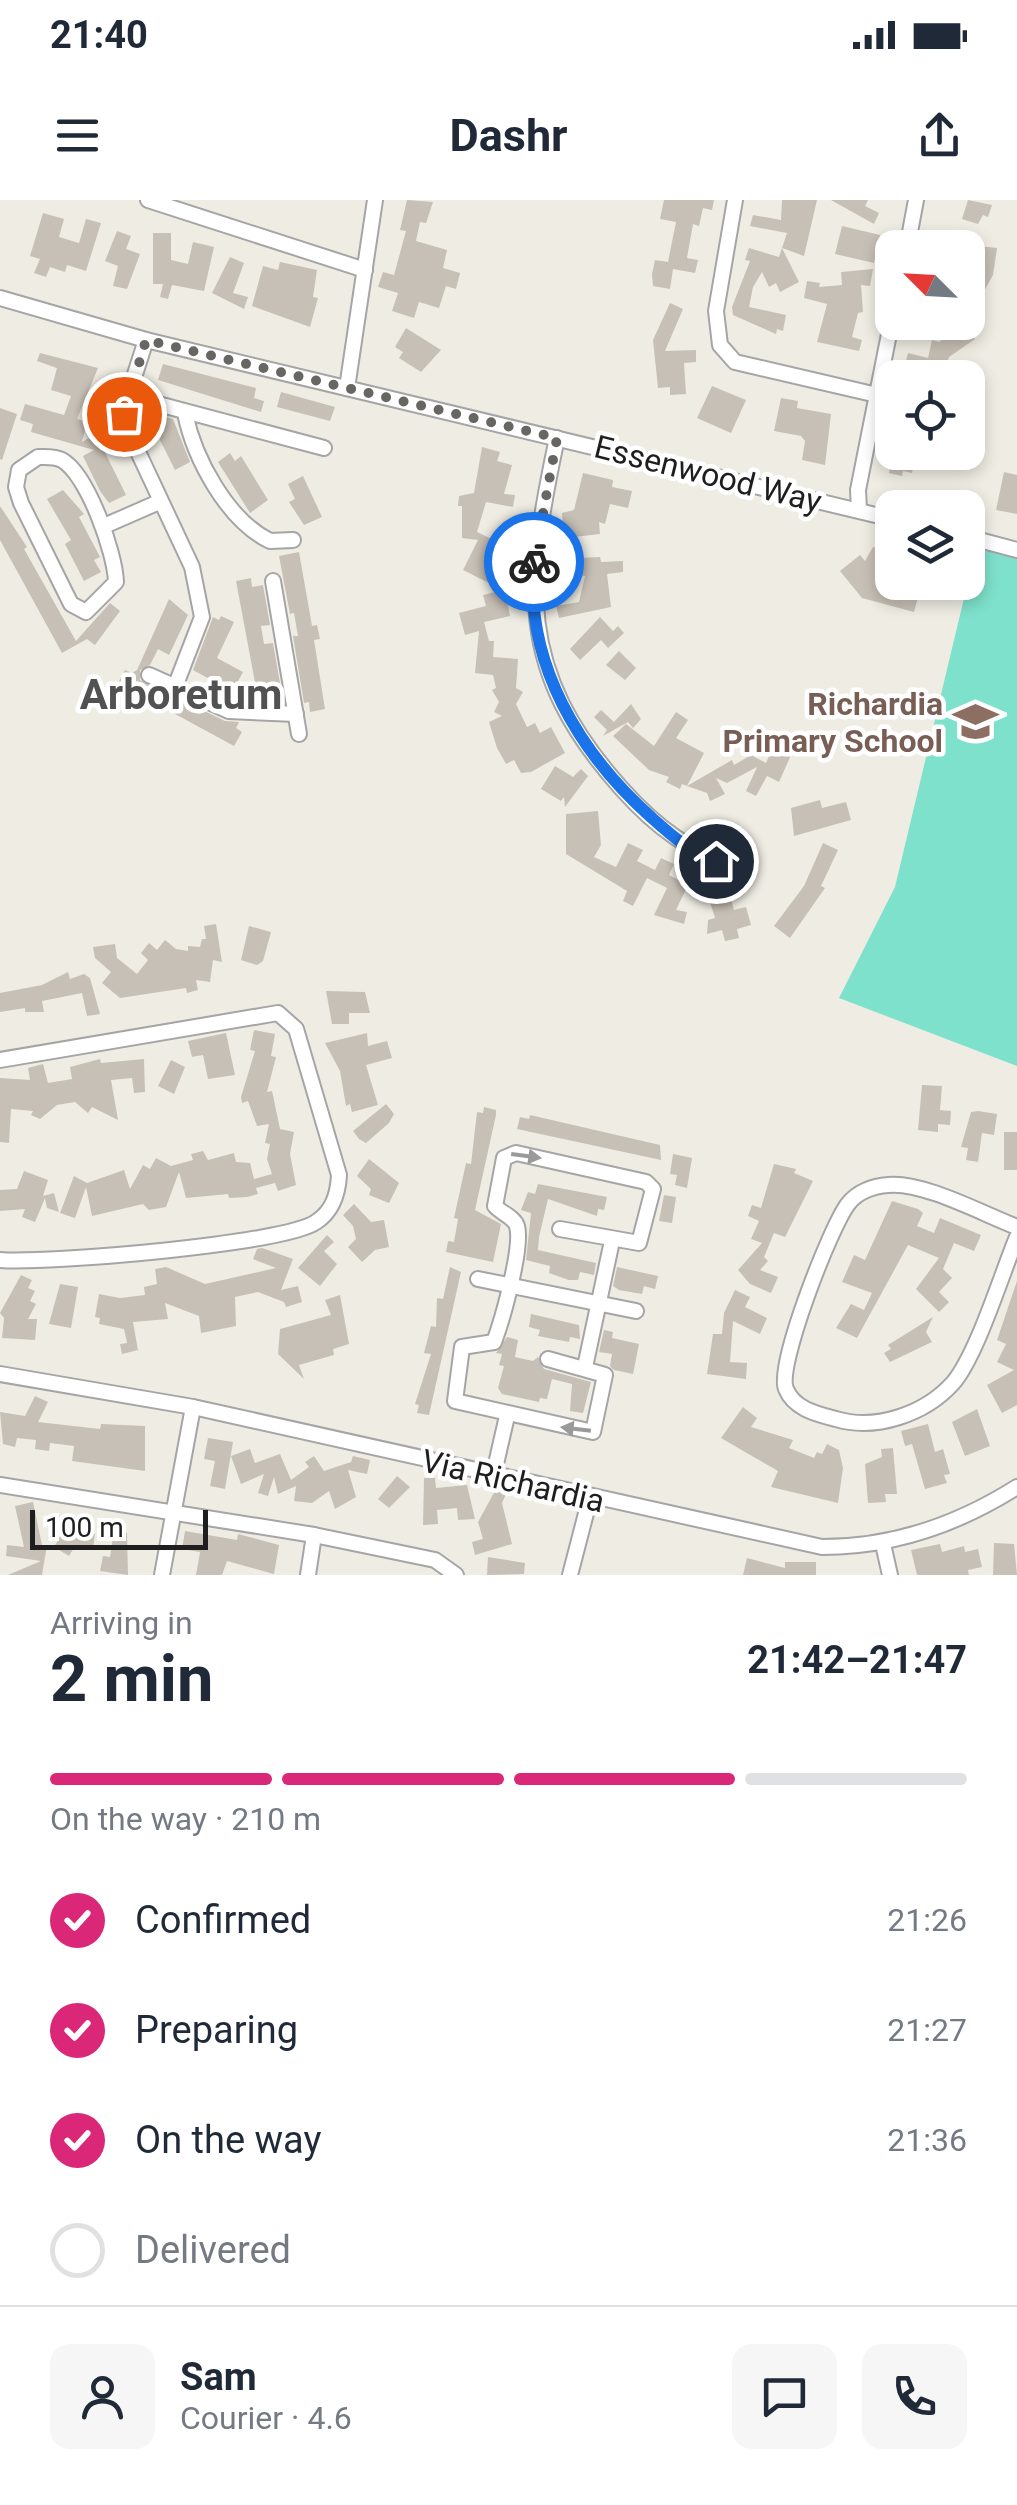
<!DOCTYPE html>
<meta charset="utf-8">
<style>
:root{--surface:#fff;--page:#f6f6f7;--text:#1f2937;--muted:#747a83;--line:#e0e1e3;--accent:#db2777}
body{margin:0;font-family:Roboto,sans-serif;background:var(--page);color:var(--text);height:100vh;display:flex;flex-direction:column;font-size:38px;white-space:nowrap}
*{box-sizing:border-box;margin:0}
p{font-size:32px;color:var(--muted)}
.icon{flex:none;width:55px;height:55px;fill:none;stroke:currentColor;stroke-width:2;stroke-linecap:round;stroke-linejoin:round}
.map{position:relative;height:1375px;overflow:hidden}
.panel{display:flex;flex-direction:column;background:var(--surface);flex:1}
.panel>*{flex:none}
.needle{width:65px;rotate:294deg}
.fabs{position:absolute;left:875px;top:30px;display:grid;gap:20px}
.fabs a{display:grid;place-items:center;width:110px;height:110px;border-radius:20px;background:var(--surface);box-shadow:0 5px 15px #0003;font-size:50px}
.scale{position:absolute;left:30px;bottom:25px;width:178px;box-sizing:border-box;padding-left:10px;border:5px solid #1e1e1e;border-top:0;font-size:28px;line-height:35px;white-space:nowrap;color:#1e1e1e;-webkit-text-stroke:8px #fff;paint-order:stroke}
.pin{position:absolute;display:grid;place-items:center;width:85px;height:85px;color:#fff;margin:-42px;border:5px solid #fff;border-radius:50%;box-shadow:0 2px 10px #0007}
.courier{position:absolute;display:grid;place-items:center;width:100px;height:100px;margin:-50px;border:8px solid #1a73e8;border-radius:50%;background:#fff;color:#222;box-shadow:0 2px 12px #0007}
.headline em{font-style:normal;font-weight:700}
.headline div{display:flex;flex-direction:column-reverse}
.headline{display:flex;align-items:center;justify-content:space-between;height:170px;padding:0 50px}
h1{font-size:65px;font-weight:700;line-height:75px}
.bar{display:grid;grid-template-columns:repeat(4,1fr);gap:15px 10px;align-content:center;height:120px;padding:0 50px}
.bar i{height:12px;border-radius:8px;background:var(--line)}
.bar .on{background:var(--accent)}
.bar p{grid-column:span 4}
.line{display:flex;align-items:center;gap:25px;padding:0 50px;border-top:2px solid var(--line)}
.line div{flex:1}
.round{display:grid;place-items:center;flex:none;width:105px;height:105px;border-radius:20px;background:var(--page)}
ol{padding:0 50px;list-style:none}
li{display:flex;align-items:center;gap:30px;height:110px}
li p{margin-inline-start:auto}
li .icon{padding:10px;border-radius:50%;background:var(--accent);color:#fff;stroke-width:4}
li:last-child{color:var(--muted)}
li i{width:55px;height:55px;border:5px solid var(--line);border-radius:50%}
.status{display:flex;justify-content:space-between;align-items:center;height:70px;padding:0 50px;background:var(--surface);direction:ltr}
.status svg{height:28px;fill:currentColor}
header{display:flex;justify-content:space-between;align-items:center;height:130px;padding:0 50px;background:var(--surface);font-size:45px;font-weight:700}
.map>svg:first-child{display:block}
.pitch{fill:#7ee1cb}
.building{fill:#c7c0b6}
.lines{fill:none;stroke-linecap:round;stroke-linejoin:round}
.minor-casing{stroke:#a5a5a5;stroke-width:18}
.minor{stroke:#fff;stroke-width:14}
.oneway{fill:#9a9a9a}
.done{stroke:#676663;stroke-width:10;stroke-dasharray:0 18}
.route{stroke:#1a73e8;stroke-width:12}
.labels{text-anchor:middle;stroke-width:9;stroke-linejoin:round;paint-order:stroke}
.street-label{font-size:32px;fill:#1e1e1e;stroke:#fff}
.education-label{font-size:32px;font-weight:bold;fill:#785e54;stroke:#fff;text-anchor:end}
.district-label{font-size:42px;font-weight:bold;fill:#515151;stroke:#fff}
</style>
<div class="status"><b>21:40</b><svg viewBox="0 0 49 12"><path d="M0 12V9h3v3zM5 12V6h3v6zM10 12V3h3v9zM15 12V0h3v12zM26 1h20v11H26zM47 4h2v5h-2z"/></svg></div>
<header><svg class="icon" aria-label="menu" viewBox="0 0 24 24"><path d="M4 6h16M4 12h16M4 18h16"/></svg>Dashr<svg class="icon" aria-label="share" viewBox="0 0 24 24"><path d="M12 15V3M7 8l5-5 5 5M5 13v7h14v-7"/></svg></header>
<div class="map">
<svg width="1017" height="1375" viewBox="0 0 1017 1375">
<rect width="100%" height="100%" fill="#efede3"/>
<!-- pitch -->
<polygon class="pitch" points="976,348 1017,358 1017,866 839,798 895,687"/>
<!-- building -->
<g class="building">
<polygon points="407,0 433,2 426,23 420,22 416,41 447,50 443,68 460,73 456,89 446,86 439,108 419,102 414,118 392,111 398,93 378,87 383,72 394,75 406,31 400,30"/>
<polygon points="664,0 714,0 712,10 703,8 699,26 693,24 687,58 698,60 695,73 673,69 670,89 653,86 652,74 655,60 668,62 676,22 660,19"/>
<polygon points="782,0 817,0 804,56 782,48 799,82 780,92 776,83 769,87 762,72 753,87 749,107 786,115 783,131 777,129 776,134 733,115 732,107 750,61 745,60 749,48 779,57 787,33 750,26 753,15 781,20"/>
<polygon points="831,0 868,0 865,6 879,13 874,24"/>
<polygon points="968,0 992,5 988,17 983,15 978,24 962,19"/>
<polygon points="43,13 64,19 59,37 79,43 86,19 101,23 86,71 67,65 65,72 50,67 46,77 34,73 40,59 30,56"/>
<polygon points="842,26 880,35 874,63 835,54"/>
<polygon points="117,31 131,36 126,49 140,54 127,89 113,86 118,66 105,61"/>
<polygon points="940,32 963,33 963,48 939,48"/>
<polygon points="153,33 171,33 171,60 188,64 193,42 214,47 204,91 172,85 168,99 160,97 163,84 153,84"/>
<polygon points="968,45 997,48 993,75 968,120"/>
<polygon points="230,57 244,63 233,93 248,97 244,109 212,93"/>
<polygon points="280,62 317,70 313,97 318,98 310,127 252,106 263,66 278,70"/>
<polygon points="873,69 870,86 861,85 863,112 858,113 852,137 862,140 859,151 817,142 827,104 804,98 807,81 820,83 819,87 842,85 841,72"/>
<polygon points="670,103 683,109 665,151 696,150 696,162 684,163 686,194 670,195 670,187 658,188 653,140"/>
<polygon points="964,124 975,139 949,157 944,169 963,178 933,178 935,172 905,164 908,153 928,158 932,140 939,142"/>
<polygon points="406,128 441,150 421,172 399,158 403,152 395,147"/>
<polygon points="40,153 98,168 77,219 87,222 82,242 96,234 126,295 109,303 100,291 83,256 94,250 31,232 33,224 20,220 25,204 64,215 71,196 51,190 57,168 37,161"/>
<polygon points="163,164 256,188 254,198 264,201 261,212 158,180"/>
<polygon points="712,186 746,200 731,233 697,218"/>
<polygon points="281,192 335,207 330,221 277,207"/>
<polygon points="781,198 798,201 797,208 831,214 825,265 802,260 805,241 801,236 774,231"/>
<polygon points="0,208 17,214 2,260 0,259"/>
<polygon points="146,212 173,219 190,262 175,270"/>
<polygon points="482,247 500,252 497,261 512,265 504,294 515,295 513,307 486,302 477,332 504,345 498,358 510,416 484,422 489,441 494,441 493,457 518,459 516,488 523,492 516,504 527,527 535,523 540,533 551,527 565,553 531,572 521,573 514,560 506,564 497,548 489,522 502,516 494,512 499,502 492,490 496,488 493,475 475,473 479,431 465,435 459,413 486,406 483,395 503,390 463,370 478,340 462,338 462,306 458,306 459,296 474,293"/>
<polygon points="893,252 928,252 944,256 941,268 914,262 912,273 903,271 902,276 889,273"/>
<polygon points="230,253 235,261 241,256 268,300 250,313 218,262"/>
<polygon points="1004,272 1017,275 1017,314 996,310"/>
<polygon points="583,273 613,280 612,287 632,291 628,308 610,304 605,324 599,322 600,334 557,339 556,329 563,329 562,313 574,310"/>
<polygon points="303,276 322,317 304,325 289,302 295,299 288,284"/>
<polygon points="63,290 84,314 79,317 100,357 94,360 101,372 84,381 65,344 71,340 47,299"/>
<polygon points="0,306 27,347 24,349 76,441 110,403 120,411 95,445 87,439 62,453 0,340"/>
<polygon points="873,347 892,352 892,382 922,382 914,412 862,398 840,371 860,355 865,361"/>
<polygon points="299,352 312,426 317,425 320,439 314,440 325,509 310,512 309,502 304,503 293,436 298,436 294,413 290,414 279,356"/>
<polygon points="600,357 601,362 623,361 623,372 607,374 611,407 559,418 556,406 579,402 585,376 556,378 555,359"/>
<polygon points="251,378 252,387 263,385 270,425 261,426 264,444 273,443 280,483 272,485 273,490 257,493 236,381"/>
<polygon points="169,399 188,415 169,455 158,449 150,465 140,470 140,480 225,521 239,522 236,528 242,532 234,546 118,483 125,470 132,473 137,470"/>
<polygon points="221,416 234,422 217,458 243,472 236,485 230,482 226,488 193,470 213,417 219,420"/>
<polygon points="600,417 613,431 618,426 624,433 608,448 601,440 580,460 570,449"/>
<polygon points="619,451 636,468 625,480 606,465"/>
<polygon points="631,504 641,519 633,528 628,522 603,536 607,530 594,517 601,510 614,522"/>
<polygon points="676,512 688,520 676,538 704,553 687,586 682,584 680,589 666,582 669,577 649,570 613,536 626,524 654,546"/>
<polygon points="773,547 791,555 779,582 767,576 756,596 746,591 757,567 727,583 716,578 725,594 710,601 707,593 687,586 732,560 734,565 751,555 766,563"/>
<polygon points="555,566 573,577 581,569 588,576 565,607 564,597 561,601 541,589"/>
<polygon points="820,600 822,608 846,602 851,620 794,636 791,608"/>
<polygon points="598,611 601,645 594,657 616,667 628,643 643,650 637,661 655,670 661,658 674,664 669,675 688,685 676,710 687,712 684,724 654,715 667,688 647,678 633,706 623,701 627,691 566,654 566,614"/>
<polygon points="823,643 838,650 821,686 825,688 790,738 774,726 804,686"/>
<polygon points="731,699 734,710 746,707 751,725 737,729 739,738 725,741 722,730 707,734 708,720 715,718 710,702"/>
<polygon points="216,724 222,762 213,760 210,782 196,780 198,790 187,793 186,788 120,798 102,783 111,772 95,758 93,747 115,744 117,758 137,774 148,760 141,753 149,743 157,750 165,740 176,749 188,751 188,746 200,747 202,739 206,739 204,726"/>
<polygon points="249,726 271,732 263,761 257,765 241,760"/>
<polygon points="68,772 70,779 84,774 90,778 100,814 87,816 82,793 42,801 44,812 25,812 25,808 0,812 0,793 42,785"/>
<polygon points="326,791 365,792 370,813 349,813 349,824 332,824"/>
<polygon points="254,830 275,834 271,856 276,857 267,892 272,891 280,929 294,932 290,954 296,985 278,991 275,983 256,988 258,994 247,997 229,998 228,994 186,998 179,972 166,1007 149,1010 143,1004 92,1016 86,987 75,1018 60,1013 74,976 87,983 124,970 130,989 143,965 150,969 156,958 171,966 193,960 191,954 203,951 208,960 234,953 236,962 250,963 254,979 272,974 267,959 270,944 265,943 269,924 257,926 248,901 242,903 241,897 255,851 250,850"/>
<polygon points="226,833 235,875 208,879 203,855 192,857 188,841"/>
<polygon points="367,833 368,846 387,841 392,858 366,865 378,905 352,912 350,904 346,906 340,871 325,843"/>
<polygon points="100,859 101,863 144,859 145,892 134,893 132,878 111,880 118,920 92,907 88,913 75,902 57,905 40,919 31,915 33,911 11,909 9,943 0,942 0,878 30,880 28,868 43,864 48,883 72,879 70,867"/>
<polygon points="171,860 185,867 174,894 158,886"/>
<polygon points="922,885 942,886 940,910 951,911 950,925 938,924 938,932 918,930"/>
<polygon points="386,904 394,914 389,923 366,943 359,939 353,931"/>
<polygon points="484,907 496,910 496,915 475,1010 501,1024 493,1062 446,1052 448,1041 454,1042 458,1019 454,1018 466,963 471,964 477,912 483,913"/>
<polygon points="978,911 997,914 994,935 982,933 978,962 966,960 968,948 961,947 971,912"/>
<polygon points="530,915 660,945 661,960 517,929 520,917 529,919"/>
<rect x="1004" y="932" width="13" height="38"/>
<polygon points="673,954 692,958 687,988 675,985 677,975 670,974"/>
<polygon points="369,959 399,983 389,1003 369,995 371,989 357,976"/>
<polygon points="774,964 796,969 794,973 813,981 785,1037 774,1033 764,1057 768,1061 760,1070 778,1077 771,1093 750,1084 738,1070 762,1043 751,1039 759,1021 748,1016 752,1005 761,1008"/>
<polygon points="24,971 48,980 43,996 54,993 59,1012 47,1008 45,998 35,1022 22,1017 25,1009 0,1011 0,990 17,989"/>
<polygon points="538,984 607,997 604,1010 598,1009 597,1016 548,999 539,1037 538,1050 596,1063 594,1075 580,1072 578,1080 569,1080 549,1073 550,1066 526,1060 531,1013 521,1010 528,992 535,994"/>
<polygon points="664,995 676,997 672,1023 659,1021"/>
<polygon points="892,1001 918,1009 923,1013 917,1026 934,1033 940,1018 981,1035 974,1051 954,1043 943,1069 952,1078 939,1092 949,1102 939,1112 916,1089 939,1058 908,1045 857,1138 836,1128 851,1104 864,1110 872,1093 842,1082 854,1055 865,1060"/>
<polygon points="354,1004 371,1022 384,1020 389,1047 375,1050 362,1062 348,1047 356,1039 353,1026 343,1015"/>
<polygon points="327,1035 334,1042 324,1051 337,1064 320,1086 298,1068"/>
<polygon points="262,1048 293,1059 281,1090 298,1086 302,1102 286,1107 284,1102 258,1092 235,1097 236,1126 201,1133 199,1116 165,1103 168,1119 133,1122 138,1150 122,1154 120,1144 127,1143 124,1129 99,1124 100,1118 95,1117 99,1094 120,1098 145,1095 144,1087 157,1084 155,1069 166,1067 205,1084 276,1068 253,1059 257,1049"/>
<polygon points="450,1067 461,1072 429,1215 417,1213 419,1205 415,1204 431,1154 424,1153 431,1126 436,1127 437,1098 443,1099"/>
<polygon points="617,1067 658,1076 655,1089 644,1086 642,1094 619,1090 613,1086"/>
<polygon points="21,1075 32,1080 28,1088 35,1091 30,1101 36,1104 28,1119 37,1119 35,1140 2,1138 4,1118 0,1113"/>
<polygon points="1017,1081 1017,1205 1002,1213 987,1185 1014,1170 997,1162 1006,1144 997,1140"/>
<polygon points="60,1084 78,1087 71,1128 49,1124"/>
<polygon points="735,1090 750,1097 745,1107 767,1118 760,1134 733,1121 730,1162 747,1163 746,1179 707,1174 713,1134 722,1134 724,1113"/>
<polygon points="340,1095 349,1144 333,1149 334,1155 299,1165 304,1179 278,1154 280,1129 331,1115 325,1100"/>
<polygon points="531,1114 579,1125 580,1139 570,1137 569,1142 538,1136 540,1130 529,1127"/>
<polygon points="933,1117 926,1132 932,1142 890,1162 884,1153 891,1149 888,1145"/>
<polygon points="604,1130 613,1132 612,1138 639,1144 633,1174 614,1170 610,1166 612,1154 599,1152"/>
<polygon points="507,1137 518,1140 515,1157 533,1161 538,1157 544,1169 591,1182 583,1213 570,1211 572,1184 552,1179 547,1199 540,1198 539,1202 502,1194 498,1188 504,1166 499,1165 502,1154 496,1153"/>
<polygon points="35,1196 48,1202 38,1222 100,1229 101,1224 145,1226 145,1271 72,1261 74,1246 50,1243 49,1251 35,1249 36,1240 17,1238 15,1247 3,1244 0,1212 25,1216"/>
<polygon points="743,1207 757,1218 751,1227 793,1240 789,1248 814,1258 817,1252 822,1254 827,1244 839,1250 843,1268 838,1303 771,1287 778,1271 721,1238"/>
<polygon points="977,1209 990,1246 965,1256 952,1222"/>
<polygon points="928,1224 935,1252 943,1249 950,1274 944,1275 947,1283 925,1289 912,1244 905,1246 901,1231"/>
<polygon points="208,1238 233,1242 225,1289 210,1286 215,1261 204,1259"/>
<polygon points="893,1248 897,1294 885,1294 886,1302 868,1303 865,1264 882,1257 881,1249"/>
<polygon points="250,1249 255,1263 280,1254 291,1280 309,1267 305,1262 314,1256 324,1271 351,1262 353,1256 370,1260 367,1274 348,1270 356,1297 335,1309 329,1291 312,1303 294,1301 296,1286 278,1294 274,1277 268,1296 258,1293 264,1274 241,1284 231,1256"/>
<polygon points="397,1276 410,1287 389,1308 378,1299"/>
<polygon points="424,1278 435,1278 436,1288 467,1285 475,1319 458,1320 457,1308 437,1310 438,1324 423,1325"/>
<polygon points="496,1289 506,1294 502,1303 512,1344 475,1355 472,1342 483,1339 478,1322"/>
<polygon points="33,1302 42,1345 47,1345 42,1375 8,1375 41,1361 6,1356 7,1345 24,1347 15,1306"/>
<polygon points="62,1316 95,1334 93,1348 75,1346 69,1356 54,1347 64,1330 56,1326"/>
<polygon points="114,1331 127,1333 128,1375 100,1371 103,1356 110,1357"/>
<polygon points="185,1331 237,1340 238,1334 279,1345 274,1374 227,1361 222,1375 196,1375 200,1352 182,1349"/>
<polygon points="994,1343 1014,1344 1017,1375 993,1375"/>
<polygon points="940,1344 942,1352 964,1346 965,1352 978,1349 982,1367 968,1370 969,1375 917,1375 911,1350"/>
<polygon points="488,1357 525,1363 524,1374 487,1375"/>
<polygon points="747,1358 785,1368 785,1362 816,1362 816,1375 743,1375"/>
</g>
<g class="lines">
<defs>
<g id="minor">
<polyline points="148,0 365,70"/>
<polyline points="735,0 716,111 720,145 735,162 877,195"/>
<polyline points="907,48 916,0"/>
<polyline points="0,98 146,140 892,319"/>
<polyline points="146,140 128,196 125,224 192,367 202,417 175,487"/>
<polyline points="347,188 375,0"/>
<polyline points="128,196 324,248"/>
<path d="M185 213C194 258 227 320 270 341L293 340"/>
<path d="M557 238C526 384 515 469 621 588 654 625 692 656 741 665"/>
<path d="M38 257C46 257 54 256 62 260 88 275 115 353 116 382L86 412 71 404 21 303 16 287 19 270Z"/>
<polyline points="859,310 858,290 892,119"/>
<polyline points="104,326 159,302"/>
<polyline points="968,337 1017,350"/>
<polyline points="273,381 299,534"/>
<polyline points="149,475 229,511 296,514"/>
<path d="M0 860 278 813 296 829 339 975C338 994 333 1011 316 1022 285 1044 45 1064 0 1060"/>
<path d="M1017 1027C983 1014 922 981 888 985 873 986 857 992 848 1004 831 1026 776 1166 786 1189 794 1209 817 1214 836 1219 876 1231 925 1214 953 1183 977 1155 1002 1073 1017 1037"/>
<polyline points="478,1079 636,1111"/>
<path d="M548 1159 605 1175 593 1232 455 1201 462 1147 494 1142C502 1121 523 1047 517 1026 514 1017 501 1013 495 1006L504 958 516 953 646 982 653 989 639 1043 560 1029"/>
<polyline points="585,1167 612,1041"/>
<path d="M0 1174 193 1207 822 1347C894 1347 957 1325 1017 1287"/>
<polyline points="493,1277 507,1216"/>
<polyline points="0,1285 314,1335 435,1360 456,1375"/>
<polyline points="883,1344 890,1375"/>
<polyline points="162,1375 193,1207"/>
<polyline points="308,1375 314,1335"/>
<polyline points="570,1375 590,1298"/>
</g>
</defs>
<!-- minor casing -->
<use href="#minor" class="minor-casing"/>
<!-- minor -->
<use href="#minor" class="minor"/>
</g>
<!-- one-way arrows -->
<defs><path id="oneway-solid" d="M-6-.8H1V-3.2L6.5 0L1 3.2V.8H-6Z" transform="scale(2.5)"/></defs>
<g class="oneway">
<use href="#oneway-solid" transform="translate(526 956) rotate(8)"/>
<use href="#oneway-solid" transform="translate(576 1229) rotate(-173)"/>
</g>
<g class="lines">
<!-- done -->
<polyline class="done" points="124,214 146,140 557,238 534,362"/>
<!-- route -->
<path class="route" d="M534 362C524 463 580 554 652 618 671 635 691 653 716 661"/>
</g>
<!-- icons -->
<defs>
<symbol id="school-bare" viewBox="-9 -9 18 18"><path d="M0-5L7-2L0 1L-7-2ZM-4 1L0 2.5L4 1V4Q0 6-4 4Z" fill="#8d6e63" stroke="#fff" stroke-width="2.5" paint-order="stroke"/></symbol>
</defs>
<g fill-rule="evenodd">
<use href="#school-bare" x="944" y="490" width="63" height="63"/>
</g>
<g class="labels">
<!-- street labels -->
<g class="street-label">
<text transform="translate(708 274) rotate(14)" y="11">Essenwood Way</text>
<text transform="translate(513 1281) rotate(13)" y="11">Via Richardia</text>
</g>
<!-- education labels -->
<g class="education-label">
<text x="943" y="515">Richardia<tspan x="943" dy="37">Primary School</tspan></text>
</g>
<!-- district labels -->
<g class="district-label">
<text x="181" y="509">Arboretum</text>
</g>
</g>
</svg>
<div class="fabs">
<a><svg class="needle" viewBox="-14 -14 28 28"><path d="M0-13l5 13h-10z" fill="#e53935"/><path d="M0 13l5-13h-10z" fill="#747a83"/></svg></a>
<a><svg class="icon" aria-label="locate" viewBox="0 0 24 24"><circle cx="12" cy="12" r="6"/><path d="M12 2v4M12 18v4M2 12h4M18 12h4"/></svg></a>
<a><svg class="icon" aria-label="layers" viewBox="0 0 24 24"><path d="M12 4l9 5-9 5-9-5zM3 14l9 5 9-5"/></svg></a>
</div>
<div class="scale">100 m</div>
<div class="pin" style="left:124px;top:214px;background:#ea580c"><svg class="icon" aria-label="bag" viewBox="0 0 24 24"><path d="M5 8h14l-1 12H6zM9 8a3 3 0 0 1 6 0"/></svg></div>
<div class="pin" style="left:716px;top:661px;background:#1f2937"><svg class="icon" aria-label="home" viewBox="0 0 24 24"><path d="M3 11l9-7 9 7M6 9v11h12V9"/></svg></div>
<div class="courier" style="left:534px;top:362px"><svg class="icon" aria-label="bike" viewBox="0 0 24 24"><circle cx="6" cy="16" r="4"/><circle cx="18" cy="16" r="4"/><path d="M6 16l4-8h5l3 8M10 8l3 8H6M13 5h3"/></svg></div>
</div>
<section class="panel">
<div class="headline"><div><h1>2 min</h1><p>Arriving in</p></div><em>21:42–21:47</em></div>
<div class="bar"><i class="on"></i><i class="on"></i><i class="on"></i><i></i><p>On the way · 210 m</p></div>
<ol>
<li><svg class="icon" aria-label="check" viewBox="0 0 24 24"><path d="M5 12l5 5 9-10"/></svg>Confirmed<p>21:26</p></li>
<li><svg class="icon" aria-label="check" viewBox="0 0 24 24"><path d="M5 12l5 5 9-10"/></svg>Preparing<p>21:27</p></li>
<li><svg class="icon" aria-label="check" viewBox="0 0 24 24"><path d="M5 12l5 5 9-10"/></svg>On the way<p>21:36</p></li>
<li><i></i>Delivered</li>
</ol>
<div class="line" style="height:180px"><a class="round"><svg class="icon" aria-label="person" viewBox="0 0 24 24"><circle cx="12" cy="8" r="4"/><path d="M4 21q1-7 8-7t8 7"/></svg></a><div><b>Sam</b><p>Courier · 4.6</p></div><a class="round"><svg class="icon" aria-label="chat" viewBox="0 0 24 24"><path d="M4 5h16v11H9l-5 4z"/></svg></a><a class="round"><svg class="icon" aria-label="phone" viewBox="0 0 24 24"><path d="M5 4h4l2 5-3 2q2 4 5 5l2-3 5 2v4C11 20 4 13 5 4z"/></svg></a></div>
</section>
